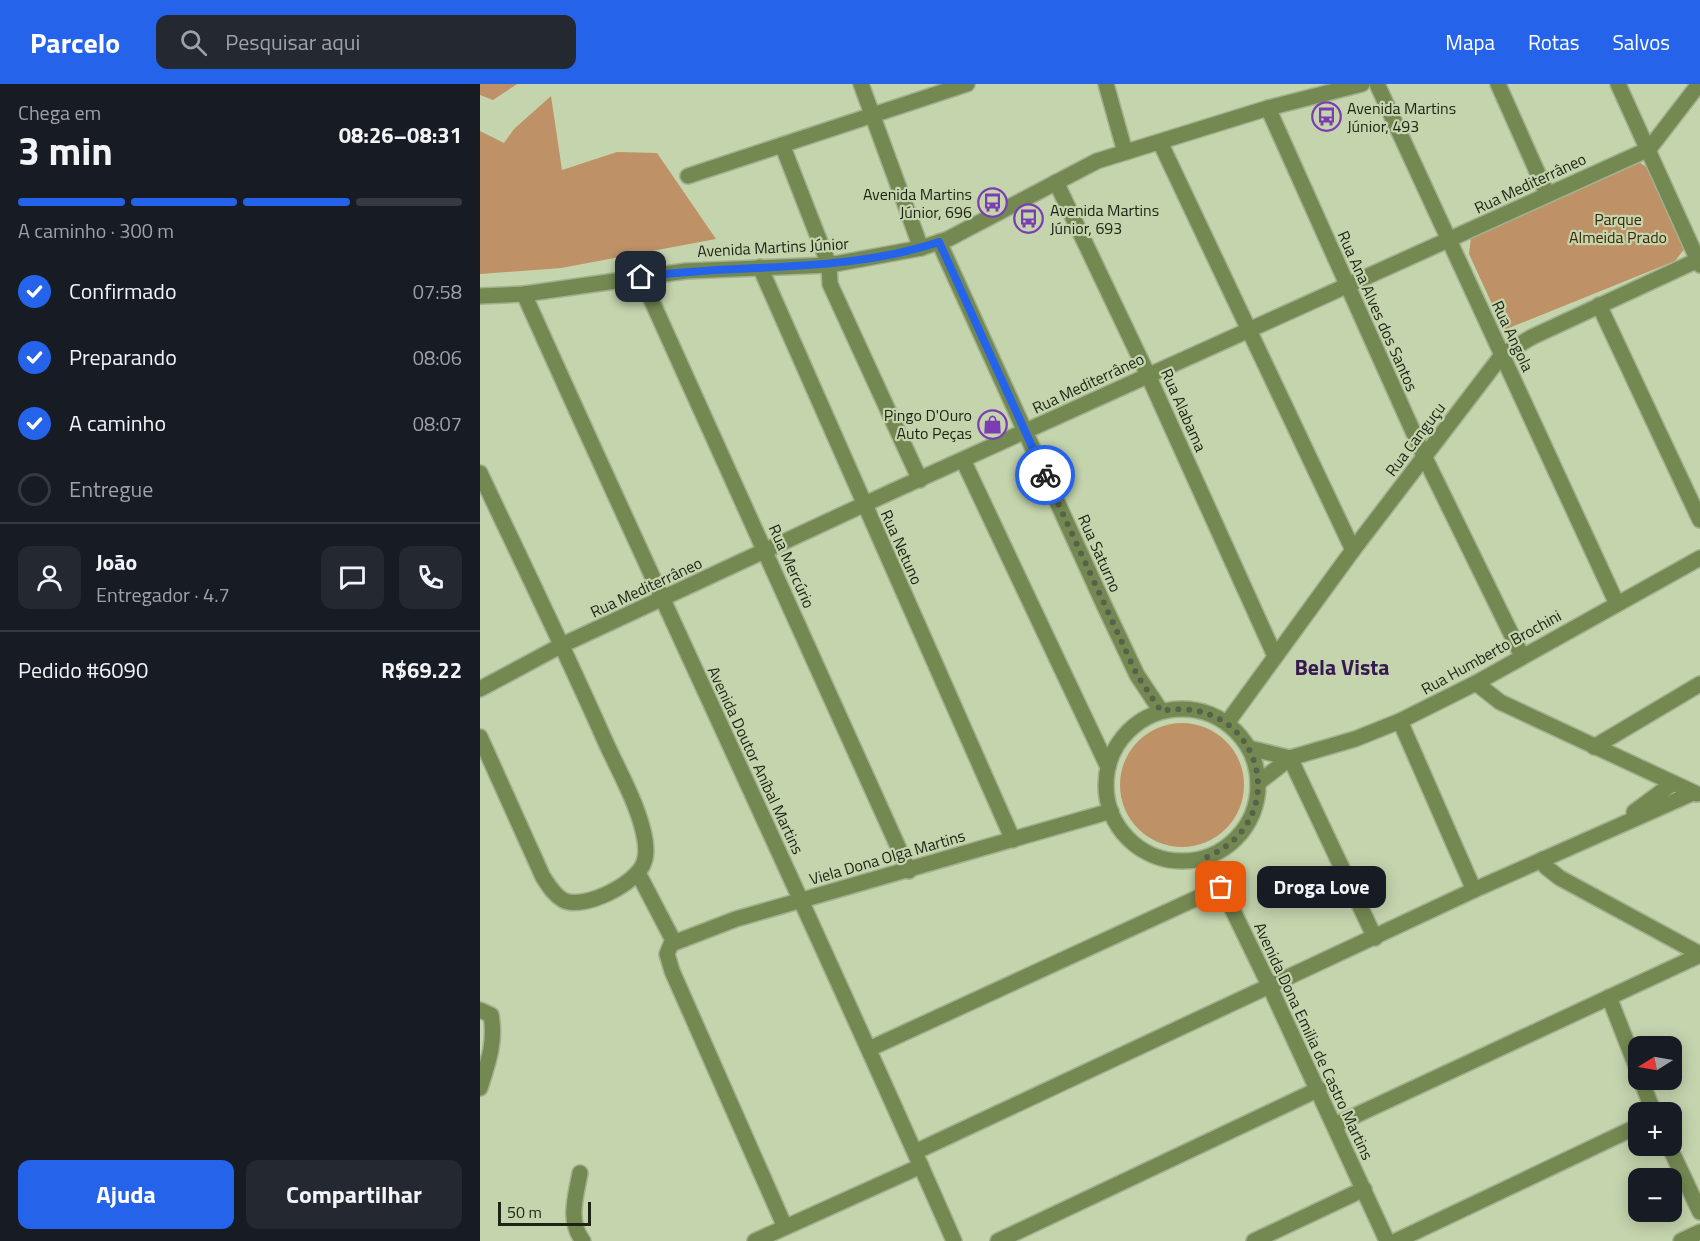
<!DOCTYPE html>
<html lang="pt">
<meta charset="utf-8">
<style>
:root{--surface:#171b24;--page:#242831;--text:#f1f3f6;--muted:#9ea1a6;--line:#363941;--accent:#2563eb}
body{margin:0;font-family:"Titillium Web",sans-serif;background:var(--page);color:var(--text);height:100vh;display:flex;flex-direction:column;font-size:22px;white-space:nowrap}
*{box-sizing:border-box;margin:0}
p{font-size:20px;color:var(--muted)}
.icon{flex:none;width:33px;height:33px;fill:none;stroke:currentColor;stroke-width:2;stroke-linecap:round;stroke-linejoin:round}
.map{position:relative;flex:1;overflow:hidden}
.details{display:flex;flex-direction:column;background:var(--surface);width:480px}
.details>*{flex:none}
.needle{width:39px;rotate:259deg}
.controls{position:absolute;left:1148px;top:952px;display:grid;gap:12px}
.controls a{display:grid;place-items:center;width:54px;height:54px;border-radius:12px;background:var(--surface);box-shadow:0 3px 15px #0003;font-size:30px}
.scale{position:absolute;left:18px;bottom:15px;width:93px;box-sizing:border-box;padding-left:6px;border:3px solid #1e2415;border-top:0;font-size:16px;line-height:21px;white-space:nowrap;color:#1e2415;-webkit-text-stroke:4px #c4d4ad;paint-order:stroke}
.pin{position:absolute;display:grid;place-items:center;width:51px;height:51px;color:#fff;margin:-26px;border-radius:12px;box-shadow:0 3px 9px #0006}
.courier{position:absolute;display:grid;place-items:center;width:60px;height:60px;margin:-30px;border:4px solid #2563eb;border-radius:50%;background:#fff;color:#222;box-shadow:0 2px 8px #0007}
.bubble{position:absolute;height:42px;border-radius:12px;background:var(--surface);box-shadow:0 3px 15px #0003;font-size:20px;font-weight:700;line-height:42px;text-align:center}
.headline em{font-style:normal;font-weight:700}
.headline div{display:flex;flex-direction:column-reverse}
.headline{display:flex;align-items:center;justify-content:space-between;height:102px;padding:0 18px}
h1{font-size:39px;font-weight:700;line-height:45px}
.bar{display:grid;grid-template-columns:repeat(4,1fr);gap:9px 6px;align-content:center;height:72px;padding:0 18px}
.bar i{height:8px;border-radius:4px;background:var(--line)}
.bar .on{background:var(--accent)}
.bar p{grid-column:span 4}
.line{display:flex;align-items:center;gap:15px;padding:0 18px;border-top:2px solid var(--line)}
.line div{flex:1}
.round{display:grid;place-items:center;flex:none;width:63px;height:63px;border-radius:12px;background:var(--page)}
ol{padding:0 18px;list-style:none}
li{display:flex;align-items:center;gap:18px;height:66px}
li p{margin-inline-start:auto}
li .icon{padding:6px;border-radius:50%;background:var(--accent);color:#fff;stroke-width:4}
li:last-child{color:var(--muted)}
li i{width:33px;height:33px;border:3px solid var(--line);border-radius:50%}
.action{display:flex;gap:12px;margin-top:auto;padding:12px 18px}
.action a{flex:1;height:69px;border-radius:12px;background:var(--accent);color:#fff;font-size:24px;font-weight:700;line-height:69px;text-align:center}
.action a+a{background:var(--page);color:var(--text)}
header{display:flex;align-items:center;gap:36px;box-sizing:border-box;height:84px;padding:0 30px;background:var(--accent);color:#fff}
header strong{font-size:28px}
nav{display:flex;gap:33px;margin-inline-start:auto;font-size:21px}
.search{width:420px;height:54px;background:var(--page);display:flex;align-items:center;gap:15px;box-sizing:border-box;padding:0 21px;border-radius:12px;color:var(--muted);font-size:22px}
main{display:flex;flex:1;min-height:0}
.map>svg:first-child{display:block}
.green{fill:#be9266}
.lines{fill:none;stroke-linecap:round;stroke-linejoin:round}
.minor-casing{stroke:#a3b18f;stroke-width:18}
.minor{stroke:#748952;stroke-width:15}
.done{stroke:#58624a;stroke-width:6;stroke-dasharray:0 10.8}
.route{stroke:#2563eb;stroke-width:8}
.labels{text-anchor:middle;stroke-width:4.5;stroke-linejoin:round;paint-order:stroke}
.poi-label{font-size:16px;fill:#1e2415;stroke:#c4d4ad;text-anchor:start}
.street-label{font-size:16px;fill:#1e2415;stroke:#c4d4ad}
.park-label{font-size:16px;fill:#412607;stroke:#c4d4ad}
.district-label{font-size:22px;font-weight:bold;fill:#371951;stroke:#c4d4ad}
</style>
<header>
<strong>Parcelo</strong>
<div class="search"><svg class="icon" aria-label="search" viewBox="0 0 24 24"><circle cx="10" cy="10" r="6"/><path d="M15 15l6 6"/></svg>Pesquisar aqui</div>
<nav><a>Mapa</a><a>Rotas</a><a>Salvos</a></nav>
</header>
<main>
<section class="details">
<div class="headline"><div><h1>3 min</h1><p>Chega em</p></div><em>08:26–08:31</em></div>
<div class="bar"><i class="on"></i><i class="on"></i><i class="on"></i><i></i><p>A caminho · 300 m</p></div>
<ol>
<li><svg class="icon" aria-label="check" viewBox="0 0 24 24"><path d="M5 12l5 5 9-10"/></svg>Confirmado<p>07:58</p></li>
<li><svg class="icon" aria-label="check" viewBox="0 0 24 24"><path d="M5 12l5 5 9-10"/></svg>Preparando<p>08:06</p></li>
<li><svg class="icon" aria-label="check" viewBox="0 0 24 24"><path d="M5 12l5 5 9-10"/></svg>A caminho<p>08:07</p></li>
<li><i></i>Entregue</li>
</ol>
<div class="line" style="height:108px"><a class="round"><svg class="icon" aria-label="person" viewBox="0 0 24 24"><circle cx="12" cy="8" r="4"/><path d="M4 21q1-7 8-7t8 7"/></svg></a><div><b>João</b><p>Entregador · 4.7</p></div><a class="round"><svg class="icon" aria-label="chat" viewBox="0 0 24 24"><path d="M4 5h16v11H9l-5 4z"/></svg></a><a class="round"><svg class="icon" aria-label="phone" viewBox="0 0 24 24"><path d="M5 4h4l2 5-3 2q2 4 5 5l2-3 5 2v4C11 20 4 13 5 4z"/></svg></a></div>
<div class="line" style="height:78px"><div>Pedido #6090</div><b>R$69.22</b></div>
<div class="action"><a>Ajuda</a><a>Compartilhar</a></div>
</section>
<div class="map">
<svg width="1220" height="1157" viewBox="0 0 1220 1157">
<rect width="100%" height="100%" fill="#c4d4ad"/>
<!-- green -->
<g class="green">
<polygon points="0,0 37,0 13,16 0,11"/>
<polygon points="71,12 82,86 137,68 177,69 236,155 81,184 0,190 0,47 24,59 34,45"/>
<polygon points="1159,78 1169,85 1205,164 1195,177 1024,246 989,170 991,153"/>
<circle cx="702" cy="701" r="62"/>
</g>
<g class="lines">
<defs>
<g id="minor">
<polyline points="381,0 441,164"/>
<polyline points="626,0 645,68"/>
<polyline points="897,0 1137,520"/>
<polyline points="1018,0 1067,110"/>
<polyline points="1138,0 1220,181"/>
<polyline points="788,24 944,372 1042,572"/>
<polyline points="680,58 873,466"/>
<polyline points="303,63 349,181 350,200 440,396"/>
<polyline points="208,92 487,0"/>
<polyline points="576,98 668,291 795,572"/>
<polyline points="459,158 624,521 657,591 681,627"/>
<polyline points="280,183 533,756"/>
<polyline points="161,193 429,787"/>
<path d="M44 210C186 527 335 840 474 1157"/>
<polyline points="0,212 44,210 206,187 349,181 441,164 468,155 617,77 788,24 882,0"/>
<polyline points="1119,221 1220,436"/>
<polyline points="483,376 628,683"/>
<path d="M0 389C41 476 83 562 122 650 136 683 159 720 165 756 166 763 167 771 164 778 158 799 103 827 83 816 74 811 69 802 63 793L0 653"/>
<polyline points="996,599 1020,618 1217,710"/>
<polyline points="0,605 82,561 413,407 1169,65 1219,0"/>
<circle cx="702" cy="701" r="76"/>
<polyline points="920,637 994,806"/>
<polyline points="747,639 873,466 1022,271 1052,253 1220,175"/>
<polyline points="1114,663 1220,600"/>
<polyline points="769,664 810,674"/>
<polyline points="810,674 895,854"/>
<polyline points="778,699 810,674 875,655 920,637 996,599 1220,474"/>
<polyline points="1154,728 1193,699"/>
<polyline points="727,773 790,903 907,1157"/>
<polyline points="1063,775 1066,783 1080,794 1220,870"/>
<polyline points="158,789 194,858"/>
<polyline points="1129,913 1158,987"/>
<path d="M0 926 11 931C16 957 8 979 0 1004"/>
<polyline points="389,965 741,803"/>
<polyline points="1161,996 1174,1029"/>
<polyline points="855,1041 1220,871"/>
<polyline points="1189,1062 1220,1128"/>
<polyline points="435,1068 994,806 1213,709"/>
<path d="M100 1089C96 1112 87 1137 103 1157"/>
<polyline points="305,1143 192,887 187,870 191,860 256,835 631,727"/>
<polyline points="275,1157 441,1082"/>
<polyline points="518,1157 839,1005"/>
<polyline points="774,1157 884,1105"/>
<polyline points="916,1157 1158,1042"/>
<polyline points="1201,1157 1220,1148"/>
</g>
</defs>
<!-- minor casing -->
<use href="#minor" class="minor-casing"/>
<!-- minor -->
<use href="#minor" class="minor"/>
</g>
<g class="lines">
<!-- done -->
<path class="done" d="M565 391 657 591 681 627C779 609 817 734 727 773L741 803"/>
<!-- route -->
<path class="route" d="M161 193C260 179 362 190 459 158L565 391"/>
</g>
<!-- icons -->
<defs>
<symbol id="bus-ring" viewBox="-11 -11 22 22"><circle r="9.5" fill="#c4d4ad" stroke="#7c3db2" stroke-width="1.5"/><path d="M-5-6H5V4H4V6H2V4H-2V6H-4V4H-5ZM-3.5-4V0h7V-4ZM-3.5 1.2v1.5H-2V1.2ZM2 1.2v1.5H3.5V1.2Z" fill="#7c3db2"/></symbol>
<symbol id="shop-ring" viewBox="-11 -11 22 22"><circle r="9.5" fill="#c4d4ad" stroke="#7c3db2" stroke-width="1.5"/><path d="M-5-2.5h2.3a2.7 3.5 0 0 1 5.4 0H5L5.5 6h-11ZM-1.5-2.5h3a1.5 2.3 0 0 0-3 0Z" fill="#7c3db2"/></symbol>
</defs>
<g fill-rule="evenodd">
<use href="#bus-ring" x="830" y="16" width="33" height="33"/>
<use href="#bus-ring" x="496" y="102" width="33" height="33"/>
<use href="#bus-ring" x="532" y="118" width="33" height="33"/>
<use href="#shop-ring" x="496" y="324" width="33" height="33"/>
</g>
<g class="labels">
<!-- poi labels -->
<g class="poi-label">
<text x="867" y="30">Avenida Martins<tspan x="867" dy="18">Júnior, 493</tspan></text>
<text x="492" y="116" text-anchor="end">Avenida Martins<tspan x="492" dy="18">Júnior, 696</tspan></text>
<text x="570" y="132">Avenida Martins<tspan x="570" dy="18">Júnior, 693</tspan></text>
<text x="492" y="337" text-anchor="end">Pingo D'Ouro<tspan x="492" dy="18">Auto Peças</tspan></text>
</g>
<!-- street labels -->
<g class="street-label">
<text transform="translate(1050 99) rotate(-25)" y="6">Rua Mediterrâneo</text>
<text transform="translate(293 163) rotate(-3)" y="6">Avenida Martins Júnior</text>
<text transform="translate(898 227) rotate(66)" y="6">Rua Ana Alves dos Santos</text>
<text transform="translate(1033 252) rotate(65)" y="6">Rua Angola</text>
<text transform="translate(608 299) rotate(-25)" y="6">Rua Mediterrâneo</text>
<text transform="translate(704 326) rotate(66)" y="6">Rua Alabama</text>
<text transform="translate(935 355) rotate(-53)" y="6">Rua Canguçu</text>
<text transform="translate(422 463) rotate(66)" y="6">Rua Netuno</text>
<text transform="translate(620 469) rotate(66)" y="6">Rua Saturno</text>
<text transform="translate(312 482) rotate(66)" y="6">Rua Mercúrio</text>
<text transform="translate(166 503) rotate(-25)" y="6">Rua Mediterrâneo</text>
<text transform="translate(1011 568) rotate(-29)" y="6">Rua Humberto Brochini</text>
<text transform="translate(276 676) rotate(65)" y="6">Avenida Doutor Aníbal Martins</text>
<text transform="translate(407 773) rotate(-16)" y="6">Viela Dona Olga Martins</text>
<text transform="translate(834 957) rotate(65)" y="6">Avenida Dona Emilia de Castro Martins</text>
</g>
<!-- park labels -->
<g class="park-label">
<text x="1138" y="141">Parque<tspan x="1138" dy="18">Almeida Prado</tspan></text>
</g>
<!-- district labels -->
<g class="district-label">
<text x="862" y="591">Bela Vista</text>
</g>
</g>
</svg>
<div class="controls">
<a><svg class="needle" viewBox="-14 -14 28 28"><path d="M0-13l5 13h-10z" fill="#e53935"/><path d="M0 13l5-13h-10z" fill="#9ea1a6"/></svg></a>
<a>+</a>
<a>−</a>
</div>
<div class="scale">50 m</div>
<div class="pin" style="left:741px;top:803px;background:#ea580c"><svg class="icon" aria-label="bag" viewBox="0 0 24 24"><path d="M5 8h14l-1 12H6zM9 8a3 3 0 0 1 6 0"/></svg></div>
<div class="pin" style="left:161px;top:193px;background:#1f2937"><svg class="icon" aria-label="home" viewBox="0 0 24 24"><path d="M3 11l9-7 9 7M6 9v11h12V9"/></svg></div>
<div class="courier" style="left:565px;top:391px"><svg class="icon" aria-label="bike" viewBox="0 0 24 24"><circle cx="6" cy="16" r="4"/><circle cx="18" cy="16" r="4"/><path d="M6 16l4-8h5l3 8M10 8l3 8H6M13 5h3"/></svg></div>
<div class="bubble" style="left:777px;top:782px;width:129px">Droga Love</div>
</div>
</main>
